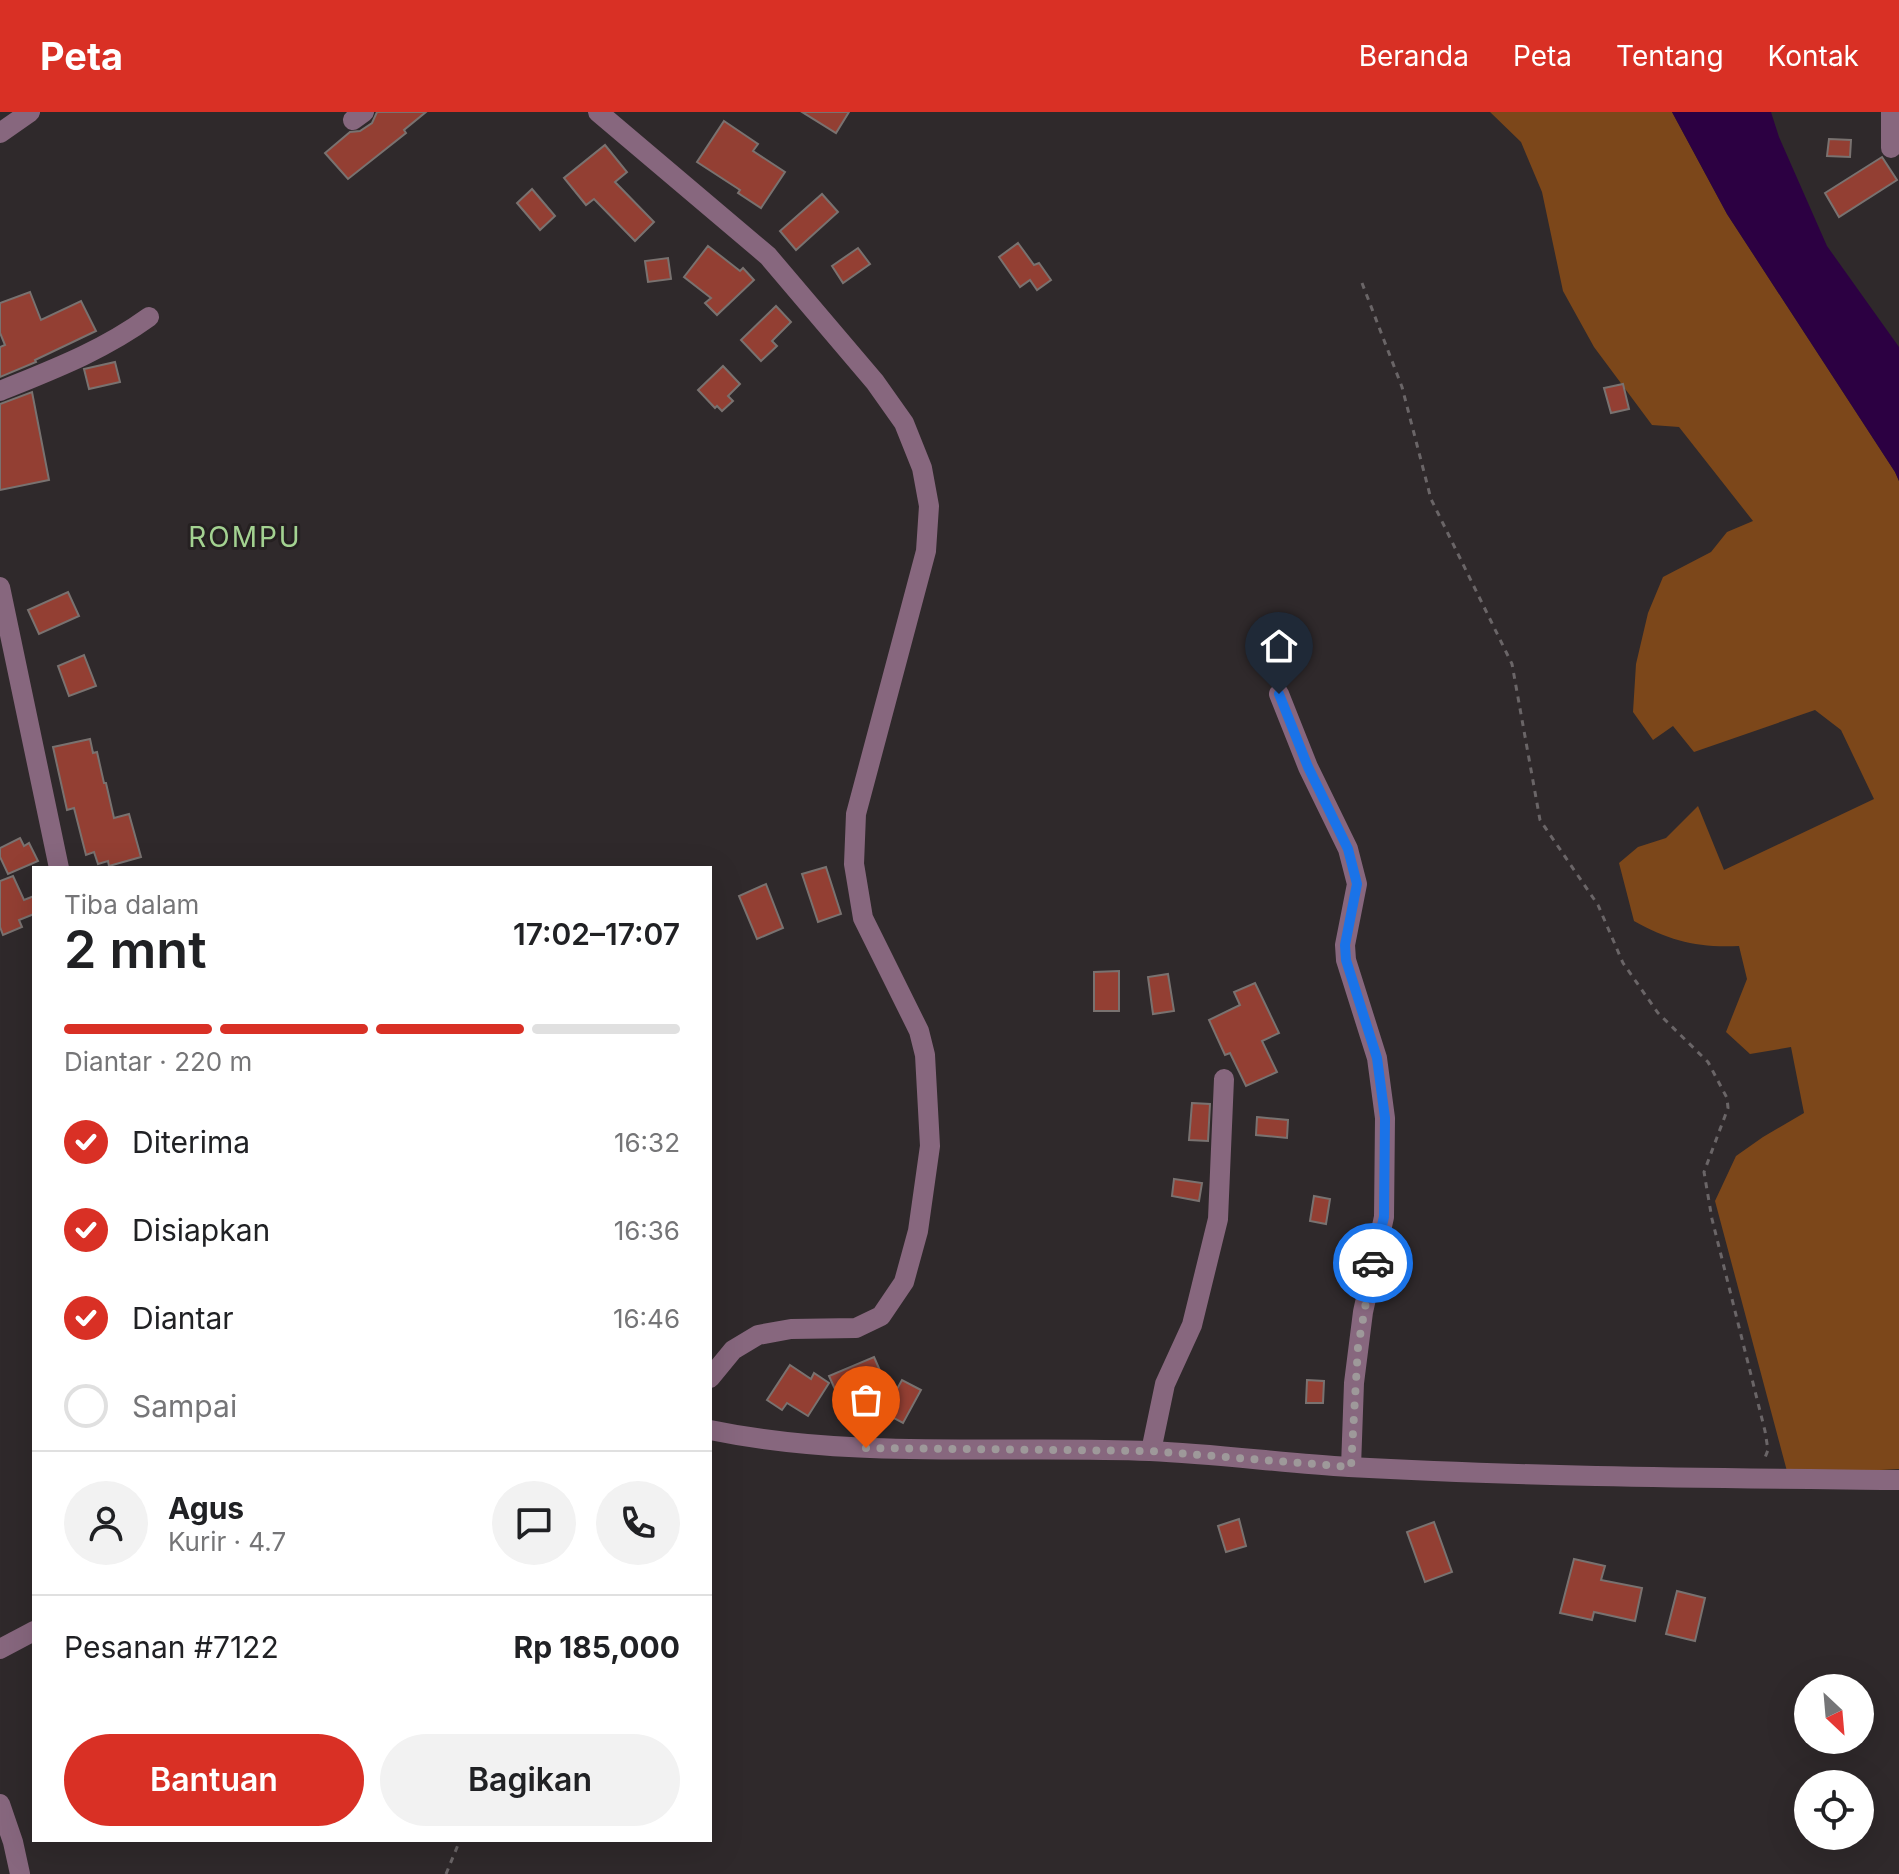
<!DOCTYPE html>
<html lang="id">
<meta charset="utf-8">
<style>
:root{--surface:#fff;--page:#f2f2f2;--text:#202124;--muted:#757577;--line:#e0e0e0;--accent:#d93025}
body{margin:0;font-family:Inter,sans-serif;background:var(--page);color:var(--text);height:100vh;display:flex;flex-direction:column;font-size:30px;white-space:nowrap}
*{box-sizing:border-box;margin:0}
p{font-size:26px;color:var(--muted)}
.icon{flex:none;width:44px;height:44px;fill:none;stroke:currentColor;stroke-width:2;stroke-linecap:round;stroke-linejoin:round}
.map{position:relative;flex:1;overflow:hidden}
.details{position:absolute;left:32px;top:754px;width:680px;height:976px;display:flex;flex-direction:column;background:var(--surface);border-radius:0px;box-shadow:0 8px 32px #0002}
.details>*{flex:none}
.needle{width:52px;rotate:154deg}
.controls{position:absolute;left:1794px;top:1562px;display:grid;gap:16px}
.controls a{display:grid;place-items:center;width:80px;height:80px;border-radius:50%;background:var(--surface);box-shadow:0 8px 32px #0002;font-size:40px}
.pin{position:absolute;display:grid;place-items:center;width:68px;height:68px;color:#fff;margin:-82px -34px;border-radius:50% 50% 50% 0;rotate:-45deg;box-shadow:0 0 8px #0007}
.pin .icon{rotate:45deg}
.courier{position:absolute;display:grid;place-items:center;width:80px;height:80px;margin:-40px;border:6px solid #1a73e8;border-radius:50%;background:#fff;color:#222;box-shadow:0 2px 10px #0007}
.headline em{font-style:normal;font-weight:600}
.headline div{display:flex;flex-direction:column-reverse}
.headline{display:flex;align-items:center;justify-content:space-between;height:136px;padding:0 32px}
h1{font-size:52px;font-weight:600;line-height:60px}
.bar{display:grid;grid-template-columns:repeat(4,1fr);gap:12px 8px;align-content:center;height:96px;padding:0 32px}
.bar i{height:10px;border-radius:6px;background:var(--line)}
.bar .selected{background:var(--accent)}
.bar p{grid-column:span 4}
.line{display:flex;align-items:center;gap:20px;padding:0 32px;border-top:2px solid var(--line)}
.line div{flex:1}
.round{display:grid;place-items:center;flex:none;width:84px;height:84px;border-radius:42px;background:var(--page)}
ol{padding:0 32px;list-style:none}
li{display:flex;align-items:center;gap:24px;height:88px}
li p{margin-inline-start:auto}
li .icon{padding:8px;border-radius:50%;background:var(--accent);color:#fff;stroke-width:4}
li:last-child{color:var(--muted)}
li i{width:44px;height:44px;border:4px solid var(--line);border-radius:50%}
.action{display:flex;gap:16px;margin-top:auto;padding:16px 32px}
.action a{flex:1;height:92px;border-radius:48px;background:var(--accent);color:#fff;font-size:32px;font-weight:600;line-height:92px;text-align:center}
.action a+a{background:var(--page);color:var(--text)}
header{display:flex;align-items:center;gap:48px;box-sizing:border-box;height:112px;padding:0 40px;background:var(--accent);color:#fff}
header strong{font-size:38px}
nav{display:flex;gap:44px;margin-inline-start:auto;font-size:28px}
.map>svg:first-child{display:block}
.forest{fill:#7c471a}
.water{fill:#2c0042}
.building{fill:#933f33;stroke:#797270;stroke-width:2}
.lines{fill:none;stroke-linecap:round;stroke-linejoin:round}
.path{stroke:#6a6567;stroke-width:3;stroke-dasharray:6 6;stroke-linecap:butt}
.minor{stroke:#87677e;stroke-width:20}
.done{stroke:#9e999a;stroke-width:8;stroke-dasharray:0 14.4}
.route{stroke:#1a73e8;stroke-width:10}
.labels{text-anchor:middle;stroke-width:6;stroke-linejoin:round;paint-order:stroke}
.quarter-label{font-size:28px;letter-spacing:2px;fill:#a3d291;stroke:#252021}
</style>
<header>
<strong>Peta</strong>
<nav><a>Beranda</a><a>Peta</a><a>Tentang</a><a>Kontak</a></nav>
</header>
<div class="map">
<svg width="1899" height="1762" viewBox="0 0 1899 1762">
<rect width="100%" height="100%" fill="#2f292b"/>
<!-- forest -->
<path class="forest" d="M1490 0H1672L1727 102 1895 360 1899 369V1357L1788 1363 1715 1089 1736 1044 1763 1025 1804 1001 1791 935 1750 942 1726 920 1747 867 1739 834C1697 836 1670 829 1634 809L1619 751 1638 735 1666 726 1698 694 1724 758 1874 687 1841 618 1815 598 1694 640 1673 614 1653 628 1633 600 1636 552 1648 501 1663 465 1711 440 1727 420 1753 409 1679 315 1652 313 1594 235 1563 179 1542 80 1521 30Z"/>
<!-- water -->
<polygon class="water" points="1672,0 1771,0 1779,25 1827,134 1899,235 1899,369 1895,360 1727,102"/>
<!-- building -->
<g class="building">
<polygon points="377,0 426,0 404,18 406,21 348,67 325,41 350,20 360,19 372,11"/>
<polygon points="802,0 849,0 836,21"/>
<polygon points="724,9 758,32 753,39 785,60 761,96 738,81 740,78 697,50"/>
<polygon points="1829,27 1851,28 1850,45 1827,44"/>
<polygon points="605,33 627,60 615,70 654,110 635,129 594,87 586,93 564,66"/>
<polygon points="1882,45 1897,68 1839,105 1825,81"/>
<polygon points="532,77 555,104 540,118 517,91"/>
<polygon points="822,82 838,100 796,138 780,119"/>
<polygon points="1018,131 1034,153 1039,151 1051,168 1037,178 1030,168 1020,175 999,145"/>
<polygon points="708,134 740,159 743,156 754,168 717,203 705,191 711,186 684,165"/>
<polygon points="858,136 870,152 843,171 832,154"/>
<polygon points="668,146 671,167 648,170 645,149"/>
<polygon points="30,180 41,208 81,189 96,219 35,248 36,250 0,265 0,235 5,233 0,221 0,191"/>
<polygon points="776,194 791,210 772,229 777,234 761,249 741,228"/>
<polygon points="115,250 120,270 89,277 84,257"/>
<polygon points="723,254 740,272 728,284 733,289 722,299 717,294 715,296 698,278"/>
<polygon points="1623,272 1629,297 1611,301 1604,276"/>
<polygon points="32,280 49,368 0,378 0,292"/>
<polygon points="68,480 79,504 39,522 28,498"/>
<polygon points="84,543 96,574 69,584 58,554"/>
<polygon points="90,627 93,641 97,640 104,671 106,671 114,706 129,702 141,745 109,754 108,749 98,752 94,740 86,743 74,696 67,698 53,635"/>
<polygon points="20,726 24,734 29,731 38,749 8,762 0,745 0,736"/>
<polygon points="826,755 841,802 818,810 802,762"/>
<polygon points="13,764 24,788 34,784 34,802 19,808 22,815 3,823 0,815 0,769"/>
<polygon points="766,772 783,816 757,827 739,784"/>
<polygon points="1119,859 1119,899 1094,899 1094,860"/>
<polygon points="1168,862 1174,899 1153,902 1148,865"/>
<polygon points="1255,871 1279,921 1262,929 1277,960 1246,974 1230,941 1225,943 1209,908 1240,893 1234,880"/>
<polygon points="1192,991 1210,992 1208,1029 1189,1028"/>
<polygon points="1257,1005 1288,1008 1287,1026 1256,1023"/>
<polygon points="1174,1067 1202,1071 1199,1089 1172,1084"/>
<polygon points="1314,1084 1330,1087 1326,1112 1310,1109"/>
<polygon points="874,1245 892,1286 902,1268 921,1278 903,1311 860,1288 843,1295 829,1264"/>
<polygon points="790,1253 811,1267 814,1261 829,1271 808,1304 787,1291 782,1298 767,1288"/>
<polygon points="1307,1268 1324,1269 1323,1291 1306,1291"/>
<polygon points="1239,1407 1246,1434 1226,1440 1218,1414"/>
<polygon points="1434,1410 1452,1460 1425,1470 1407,1420"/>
<polygon points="1574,1447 1605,1454 1601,1468 1642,1476 1635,1509 1594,1500 1592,1508 1560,1501"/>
<polygon points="1677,1479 1705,1486 1695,1529 1666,1522"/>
</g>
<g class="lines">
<!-- path -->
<g class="path">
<polyline points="1362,171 1402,275 1431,387 1512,552 1540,708 1598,793 1623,851 1658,901 1708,950 1727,986 1728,996 1704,1060 1712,1107 1765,1319 1768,1338 1764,1348"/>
<polyline points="446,1762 460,1728"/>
</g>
<!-- minor -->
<g class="minor">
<polyline points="598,0 768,144 875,270 904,311 922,356 929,394 926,439 856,702 854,752 863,806 919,919 925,943 930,1034 918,1119 904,1170 881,1204 856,1216 791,1217 758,1223 733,1238 710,1266"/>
<polyline points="353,8 364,0"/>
<polyline points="0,21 30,0"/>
<polyline points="1891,36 1891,0"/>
<path d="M0 279C54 257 102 239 149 205"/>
<polyline points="0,475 59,756"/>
<polyline points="1279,582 1308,655 1348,737 1357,772 1345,833 1346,848 1377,946 1385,1006 1384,1105 1363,1200 1354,1271 1351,1355"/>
<path d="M710 1318C855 1348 1003 1333 1150 1339 1216 1342 1283 1351 1349 1355 1532 1365 1716 1366 1899 1368"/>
<polyline points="1151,1339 1165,1272 1192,1213 1218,1107 1224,967"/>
<polyline points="0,1537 34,1519"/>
<polyline points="0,1692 13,1730 20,1762"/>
</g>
</g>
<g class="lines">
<!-- done -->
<polyline class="done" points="866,1336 1151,1339 1351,1355 1358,1235 1373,1151"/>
<!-- route -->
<polyline class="route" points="1279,582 1308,655 1348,737 1357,772 1345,833 1346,848 1377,946 1385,1006 1384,1105 1373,1151"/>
</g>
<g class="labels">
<!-- quarter labels -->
<g class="quarter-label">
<text x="245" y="435">ROMPU</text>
</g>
</g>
</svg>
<div class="controls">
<a><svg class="needle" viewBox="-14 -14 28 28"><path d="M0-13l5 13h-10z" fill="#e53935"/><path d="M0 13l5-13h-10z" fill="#757577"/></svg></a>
<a><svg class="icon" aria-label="locate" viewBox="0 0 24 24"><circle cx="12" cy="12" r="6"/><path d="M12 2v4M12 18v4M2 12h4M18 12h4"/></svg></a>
</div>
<div class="pin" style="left:866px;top:1336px;background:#ea580c"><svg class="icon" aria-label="bag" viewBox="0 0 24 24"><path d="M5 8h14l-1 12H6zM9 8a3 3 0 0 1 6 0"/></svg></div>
<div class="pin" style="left:1279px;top:582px;background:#1f2937"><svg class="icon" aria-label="home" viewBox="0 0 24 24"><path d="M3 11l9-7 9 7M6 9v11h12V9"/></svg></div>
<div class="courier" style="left:1373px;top:1151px"><svg class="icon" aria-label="car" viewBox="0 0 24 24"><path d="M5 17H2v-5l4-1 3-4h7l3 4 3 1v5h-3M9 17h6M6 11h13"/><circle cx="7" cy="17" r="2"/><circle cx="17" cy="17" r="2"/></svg></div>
<section class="details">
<div class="headline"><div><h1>2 mnt</h1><p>Tiba dalam</p></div><em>17:02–17:07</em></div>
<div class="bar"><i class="selected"></i><i class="selected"></i><i class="selected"></i><i></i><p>Diantar · 220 m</p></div>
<ol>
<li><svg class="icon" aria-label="check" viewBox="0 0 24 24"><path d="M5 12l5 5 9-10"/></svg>Diterima<p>16:32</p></li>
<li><svg class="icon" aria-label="check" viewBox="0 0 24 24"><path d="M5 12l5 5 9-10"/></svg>Disiapkan<p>16:36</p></li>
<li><svg class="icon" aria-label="check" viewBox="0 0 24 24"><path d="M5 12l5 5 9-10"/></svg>Diantar<p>16:46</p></li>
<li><i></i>Sampai</li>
</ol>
<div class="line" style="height:144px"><a class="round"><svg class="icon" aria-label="person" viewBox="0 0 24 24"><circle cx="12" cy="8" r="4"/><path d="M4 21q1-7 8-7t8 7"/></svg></a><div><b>Agus</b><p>Kurir · 4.7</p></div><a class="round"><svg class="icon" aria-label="chat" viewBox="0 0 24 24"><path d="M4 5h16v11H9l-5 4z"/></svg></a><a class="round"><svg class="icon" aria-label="phone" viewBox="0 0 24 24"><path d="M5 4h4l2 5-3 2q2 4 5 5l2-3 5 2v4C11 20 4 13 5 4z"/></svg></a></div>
<div class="line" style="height:104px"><div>Pesanan #7122</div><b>Rp 185,000</b></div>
<div class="action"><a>Bantuan</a><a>Bagikan</a></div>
</section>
</div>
